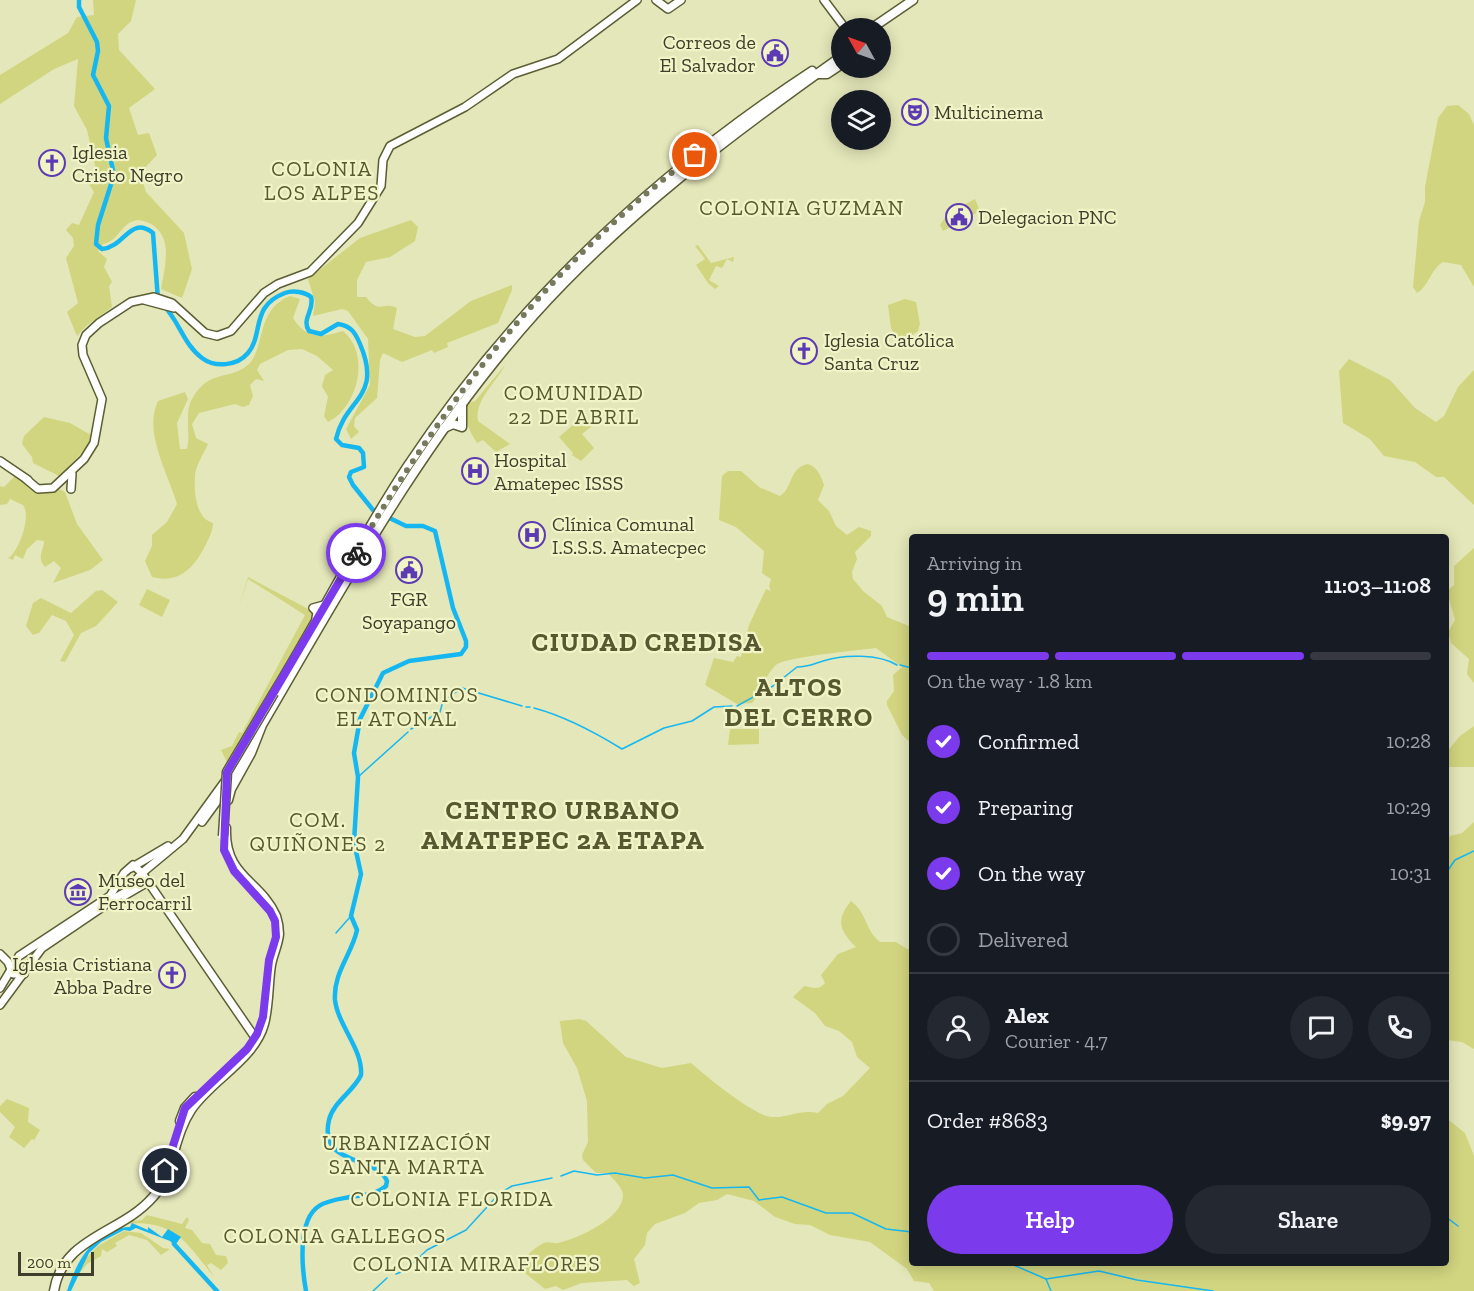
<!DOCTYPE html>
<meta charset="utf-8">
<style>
:root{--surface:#171b24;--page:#242831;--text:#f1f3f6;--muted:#9ea1a6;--line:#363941;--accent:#7c3aed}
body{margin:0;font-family:"Zilla Slab",serif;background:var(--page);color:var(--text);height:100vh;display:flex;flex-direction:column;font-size:22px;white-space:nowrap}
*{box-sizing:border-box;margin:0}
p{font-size:20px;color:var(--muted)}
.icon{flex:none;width:33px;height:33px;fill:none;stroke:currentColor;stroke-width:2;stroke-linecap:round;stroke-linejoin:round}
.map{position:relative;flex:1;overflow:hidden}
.details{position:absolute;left:909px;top:534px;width:540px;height:732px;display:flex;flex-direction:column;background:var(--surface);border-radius:6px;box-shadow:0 3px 15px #0003}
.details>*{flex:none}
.needle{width:39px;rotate:310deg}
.controls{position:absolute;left:831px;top:18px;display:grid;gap:12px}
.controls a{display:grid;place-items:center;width:60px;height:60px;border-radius:50%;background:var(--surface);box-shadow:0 3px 15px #0003;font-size:30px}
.scale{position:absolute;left:18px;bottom:15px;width:76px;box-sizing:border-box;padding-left:6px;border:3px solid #3d3e2c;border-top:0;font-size:16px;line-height:21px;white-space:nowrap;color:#3d3e2c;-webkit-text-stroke:4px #f1f4c6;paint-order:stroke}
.pin{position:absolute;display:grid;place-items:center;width:51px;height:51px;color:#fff;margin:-26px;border:3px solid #fff;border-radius:50%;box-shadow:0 2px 6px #0007}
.courier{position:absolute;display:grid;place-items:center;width:60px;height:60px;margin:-30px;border:4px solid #7c3aed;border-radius:50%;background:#fff;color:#222;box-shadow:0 2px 8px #0007}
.headline em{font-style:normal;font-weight:600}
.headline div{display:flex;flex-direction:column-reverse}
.headline{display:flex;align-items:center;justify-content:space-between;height:102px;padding:0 18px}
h1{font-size:39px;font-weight:600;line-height:45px}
.bar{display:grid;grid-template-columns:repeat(4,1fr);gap:9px 6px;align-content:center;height:72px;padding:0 18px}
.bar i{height:8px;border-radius:4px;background:var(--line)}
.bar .current{background:var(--accent)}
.bar p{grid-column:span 4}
.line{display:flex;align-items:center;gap:15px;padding:0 18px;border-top:2px solid var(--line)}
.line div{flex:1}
.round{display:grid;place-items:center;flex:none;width:63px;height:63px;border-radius:32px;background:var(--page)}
ol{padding:0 18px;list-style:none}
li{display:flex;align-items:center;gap:18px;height:66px}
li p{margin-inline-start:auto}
li .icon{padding:6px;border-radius:50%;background:var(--accent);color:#fff;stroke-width:4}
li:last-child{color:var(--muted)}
li i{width:33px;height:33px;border:3px solid var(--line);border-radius:50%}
.action{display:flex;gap:12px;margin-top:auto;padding:12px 18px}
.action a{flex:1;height:69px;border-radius:36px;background:var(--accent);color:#fff;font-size:24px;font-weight:600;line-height:69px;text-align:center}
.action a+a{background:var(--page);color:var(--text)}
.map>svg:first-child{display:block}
.green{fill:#d1d57f}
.water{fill:#16b7f1}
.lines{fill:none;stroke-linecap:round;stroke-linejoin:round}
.stream{stroke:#16b7f1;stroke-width:1.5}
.river{stroke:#16b7f1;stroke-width:4.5}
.major-casing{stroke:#5b5d33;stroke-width:10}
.highway-casing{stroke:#5b5d33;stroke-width:11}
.major{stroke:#fff;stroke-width:7}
.highway{stroke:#fff;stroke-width:8}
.highway-bridge-casing{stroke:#5b5d33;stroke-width:11;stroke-linecap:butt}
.highway-bridge{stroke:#fff;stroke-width:8}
.done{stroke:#77795d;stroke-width:6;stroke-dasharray:0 10.8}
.route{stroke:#7c3aed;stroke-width:8}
.labels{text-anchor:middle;stroke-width:4.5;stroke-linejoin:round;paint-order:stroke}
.poi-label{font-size:20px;fill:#3d3e2c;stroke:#f1f4c6;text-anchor:start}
.neighbourhood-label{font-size:21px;letter-spacing:1.5px;fill:#57582f;stroke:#f1f4c6}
.district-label{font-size:26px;font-weight:bold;letter-spacing:1.5px;fill:#57582f;stroke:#f1f4c6}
</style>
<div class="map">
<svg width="1474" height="1291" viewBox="0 0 1474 1291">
<rect width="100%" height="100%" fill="#e4e7b9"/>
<!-- green -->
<g class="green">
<path d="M93 0H136L131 21 118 34 119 50 155 89 129 108 138 135 149 133 157 155 140 173 146 192 184 233 192 269 182 298 161 289C165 266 174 235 149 223 143 220 137 219 131 222 119 228 118 241 103 244L98 251 107 259 104 267 112 282 109 286 112 307 86 326 77 336 67 312 78 303 66 258 74 246 73 238 66 230 72 223 79 225 94 192 89 184 97 174 87 130 74 106 78 59 54 69 0 104V75L68 33 77 17 94 15Z"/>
<path d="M1458 105 1469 114 1474 125V287L1461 265 1443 262C1430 270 1429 286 1417 293L1413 287 1419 221 1425 202V187L1438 118 1447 106Z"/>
<polygon points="975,199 980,211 943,231 940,225 948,213"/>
<path d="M411 220 418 227 415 241 390 257 366 262 357 280V297H366C380 315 381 301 397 308L393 329 415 337 425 336 471 301 512 285V290L498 323 447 343 448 347 434 353 432 350 402 362 383 353 380 360 377 398 355 418 354 426 359 432 351 439 346 429 370 385 368 339 348 311 342 309 313 316 315 302 308 279 360 238Z"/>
<polygon points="698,245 711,263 734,257 733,262 727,259 722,268 716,266 709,280 719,286 715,289 708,283 696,265 705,259 695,246"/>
<path d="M290 296 300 299 293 318C306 339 321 338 343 331 371 354 358 407 328 422L324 416 328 397 322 386 325 375 333 370 317 356 302 349 288 350 260 364 257 370 264 381 256 379 250 385 253 396 249 405 243 407 235 404 199 413 192 424 196 438 208 444C204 453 196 465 195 475 194 491 195 518 213 523 213 531 209 538 205 546 194 568 179 584 152 577L145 561 152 546V535L167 522 177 504C168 473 143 432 158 401L185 392 188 399 177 423 180 449H187C191 433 184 413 192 399 209 368 231 381 249 364 265 348 256 309 290 296Z"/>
<polygon points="905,299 916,302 920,324 918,331 908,338 896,338 891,328 888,305"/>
<polygon points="1349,359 1390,380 1415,408 1436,422 1444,416 1458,387 1474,370 1474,505 1444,477 1436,477 1415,462 1384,456 1370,439 1343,423 1339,371"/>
<path d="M505 365C497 382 474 400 478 421L510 444 496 452 483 440 477 443C468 429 465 420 466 404L475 401Z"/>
<polygon points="44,417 70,423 91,435 88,447 59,476 33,463 32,457 22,444 24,436"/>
<polygon points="581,418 592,426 582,434 594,448 581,461 572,455 573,453 559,437"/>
<path d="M808 464C818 467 821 477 824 485L818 500 829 511 836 526 847 535 859 527 871 531V536L855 552 857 559 852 572 853 579 863 591 882 606 887 617 909 626 912 630V744L902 735 887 705V701L894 691 893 675 902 667 876 648C859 650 785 657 776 665 765 675 762 691 752 703L737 704 705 685 714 658 733 662 737 656 741 657 749 625 766 589 771 591 769 586 771 579 762 573 764 551 736 527 719 520 722 476 728 471H741L759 487 780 496C793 488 789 467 808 464Z"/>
<path d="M16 475 42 492 59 489 65 492 77 524 103 560 90 570 53 583 61 568 54 561 45 567C36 557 44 551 44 541L37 540 27 549 23 559 15 555 13 560 8 558C18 553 32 517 23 505L10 499 7 504 0 505V486L4 487Z"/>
<polygon points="1474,548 1474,683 1467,674 1469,659 1451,643 1448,632 1455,620 1447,591 1454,585 1454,566"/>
<polygon points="248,577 310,610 314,616 232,761 227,762 221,750 232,746 239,732 242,733 305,615 248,579 239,606"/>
<polygon points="147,589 170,600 162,617 139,605"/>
<polygon points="102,590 118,602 96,626 81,633 65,662 60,661 74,635 66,621 52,615 39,633 33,635 26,626 33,603 41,598 71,613 96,591"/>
<polygon points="1474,726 1474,767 1448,767 1446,753 1460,736"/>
<polygon points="730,729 759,729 759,744 728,745"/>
<polygon points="1474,822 1474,1049 1462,1042 1446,1040 1446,843 1450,836 1462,833"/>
<path d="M851 901C868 914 864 929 880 942H896L907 949H912V1263H1446V1118L1465 1133 1474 1156V1291H934L929 1283 914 1281 907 1269 870 1242 830 1235 810 1225 795 1224 775 1217 754 1201 727 1194 717 1200 699 1203 685 1213 655 1224 647 1233 645 1245 634 1259 640 1283 634 1286 637 1289 627 1280 582 1283 563 1290 556 1286 545 1289 525 1273 524 1261C529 1252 536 1247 544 1243 548 1241 554 1244 558 1243 576 1239 623 1219 623 1195 623 1188 613 1179 608 1173H596L583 1160 582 1155 588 1142 587 1101 577 1068 563 1043 559 1015 560 1021 580 1019 586 1021 626 1057 662 1068 691 1063C707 1077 754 1116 772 1117 788 1118 801 1109 818 1113L827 1104 843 1096 870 1068 857 1057 852 1042 839 1031 825 1026 815 1013 793 997 804 986C812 987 819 991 825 983L821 975 838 954 856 947C840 931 835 921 851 901Z"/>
<polygon points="7,1099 29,1108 28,1122 40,1130 34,1140 32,1139 24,1148 9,1137 15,1127 0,1112 0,1106"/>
<path d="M147 1215 182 1224 187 1217 189 1220 185 1228 192 1230 202 1243 210 1244 216 1255 226 1256 228 1263 221 1270 211 1263 207 1265 214 1277C186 1242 174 1219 125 1224L133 1217 134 1221 142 1220Z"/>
<polygon points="124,1231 141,1233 163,1248 170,1249 161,1255 147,1240 129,1235 115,1243 117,1246 107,1252 102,1249 101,1256 87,1264 79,1274 86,1258 98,1246"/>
</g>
<!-- water -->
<path class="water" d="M132 1223 148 1230V1227L162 1237 168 1229 181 1237 176 1244 177 1248 170 1241 136 1228 130 1231 124 1230 101 1242 89 1253 71 1291H67C77 1260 95 1228 130 1227Z"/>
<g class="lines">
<!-- stream -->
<g class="stream">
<polyline points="900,665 912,668"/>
<path d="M737 706 773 686 797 667C808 667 813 664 823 661 844 654 879 654 897 665"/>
<polyline points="526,707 530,707"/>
<path d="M534 708C564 716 596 733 622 749L664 728 692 721 714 707 732 706"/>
<polyline points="411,729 440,712 443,701 462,688 522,706"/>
<polyline points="358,777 408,732"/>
<polyline points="1446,873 1455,860 1474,851"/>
<polyline points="336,933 351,916"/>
<polyline points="561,1176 574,1171 597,1175 615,1173 645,1178 673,1175 712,1188 749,1187 759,1200 782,1197 826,1213 852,1213 886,1229 912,1232"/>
<polyline points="1446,1217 1458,1226"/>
<polyline points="1009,1263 1046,1279 1051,1291"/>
<polyline points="396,1274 406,1270 427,1250 466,1230 499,1194 512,1186 552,1178"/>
<polyline points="1046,1279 1099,1271 1137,1280 1213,1291"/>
<polyline points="373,1291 387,1278"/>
</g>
<!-- river -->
<g class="river">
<path d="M79 0V7L97 42 98 51 93 75 109 106 106 138 114 175 98 225 96 244 102 249C125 247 130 215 153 233L158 300"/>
<path d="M164 306C179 321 184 345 202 358 215 368 237 366 248 353 264 334 250 306 285 293 293 290 305 292 311 297 315 310 301 319 309 331L321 334 338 324C351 326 355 332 360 344 383 398 345 398 336 439L342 445 359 448 363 453 364 467 351 472 349 477 353 485 373 510 406 526H423L435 531 453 608 466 641V647L461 654 409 661 383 673 360 719 354 753 358 777 354 842 361 874 351 916 357 930C352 954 333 973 335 1000 338 1026 363 1049 361 1075 354 1091 333 1102 329 1120 318 1167 377 1155 387 1181L386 1186C376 1195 363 1195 350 1197 340 1199 328 1200 319 1206 297 1220 302 1269 306 1291"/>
<polyline points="174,1244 217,1291"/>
</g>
<defs>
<g id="major">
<polyline points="656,0 668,9 681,0"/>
<polyline points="824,0 845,28"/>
<polyline points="144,300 174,308"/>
<polyline points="0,461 28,480"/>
<polyline points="26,479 38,489 53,488 84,459 94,443 102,399 83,355 82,345 86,335 99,323 131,302 154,297 172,303 205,333 217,336 231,331 264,293 278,284 310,272 358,223 381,186 383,160 390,146 465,107 513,74 558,59 637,0"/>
<polyline points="71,489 72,474"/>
<polyline points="316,618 317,612 313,608 324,605"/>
<polyline points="202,822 218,800 252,743"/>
<polyline points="131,868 168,846"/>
<polyline points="124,896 148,882"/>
<polyline points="101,906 127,891 142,873 183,839 228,777"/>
<polyline points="0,954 8,962 13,974 24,974"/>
<polyline points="0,988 19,956 110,896 124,873 133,865 142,873 256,1039"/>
<polyline points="0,1005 42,948 104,906"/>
</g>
<g id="highway">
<polyline points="872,28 913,0"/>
<polyline points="816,74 827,74 842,64"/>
<polyline points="444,428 453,424 462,427 462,403"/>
<path d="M274 693C319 619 359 540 407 467 513 307 652 176 812 71"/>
<path d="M228 800 231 789 251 753 262 725C345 583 424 438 534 315 625 214 732 134 842 56"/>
<polyline points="180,1121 185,1108 195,1097"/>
<path d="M54 1291C63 1236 121 1234 153 1197 174 1173 173 1137 191 1110 211 1080 254 1060 264 1024 269 1005 268 984 271 965 273 954 278 945 279 934 279 928 278 922 276 916 260 880 224 877 226 828"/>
</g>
</defs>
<!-- major casing -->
<use href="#major" class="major-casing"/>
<!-- highway casing -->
<use href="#highway" class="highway-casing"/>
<!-- major -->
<use href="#major" class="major"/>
<!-- highway -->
<use href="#highway" class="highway"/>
<defs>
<polyline id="highway-bridge" points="223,836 227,772 274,693"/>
</defs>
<!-- highway-bridge casing -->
<use href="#highway-bridge" class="highway-bridge-casing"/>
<!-- highway-bridge -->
<use href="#highway-bridge" class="highway-bridge"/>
</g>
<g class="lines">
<!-- done -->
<path class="done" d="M356 553C444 401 553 261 695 155"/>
<!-- route -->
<polyline class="route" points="165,1171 185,1108 247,1049 257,1034 263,1017 269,960 276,937 275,921 270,911 234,871 224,850 227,772 356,553"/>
</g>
<!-- icons -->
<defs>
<symbol id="civic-ring" viewBox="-11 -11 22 22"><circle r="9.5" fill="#f1f4c6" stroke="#5c3ab3" stroke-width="1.5"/><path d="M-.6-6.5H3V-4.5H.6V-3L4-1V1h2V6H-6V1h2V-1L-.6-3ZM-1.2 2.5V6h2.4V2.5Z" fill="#5c3ab3"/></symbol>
<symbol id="theatre-ring" viewBox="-11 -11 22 22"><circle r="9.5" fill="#f1f4c6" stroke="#5c3ab3" stroke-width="1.5"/><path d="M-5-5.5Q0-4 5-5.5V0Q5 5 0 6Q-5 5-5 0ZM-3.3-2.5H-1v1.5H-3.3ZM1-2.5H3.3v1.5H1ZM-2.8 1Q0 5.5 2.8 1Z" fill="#5c3ab3"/></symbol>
<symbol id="church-ring" viewBox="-11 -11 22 22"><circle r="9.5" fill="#f1f4c6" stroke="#5c3ab3" stroke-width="1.5"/><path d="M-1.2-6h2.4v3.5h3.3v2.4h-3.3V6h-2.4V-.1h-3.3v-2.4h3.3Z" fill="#5c3ab3"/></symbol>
<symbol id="hospital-ring" viewBox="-11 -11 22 22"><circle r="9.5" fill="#f1f4c6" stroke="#5c3ab3" stroke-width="1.5"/><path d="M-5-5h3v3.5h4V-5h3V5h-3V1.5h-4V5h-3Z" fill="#5c3ab3"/></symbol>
<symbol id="museum-ring" viewBox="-11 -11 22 22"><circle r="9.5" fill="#f1f4c6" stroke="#5c3ab3" stroke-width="1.5"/><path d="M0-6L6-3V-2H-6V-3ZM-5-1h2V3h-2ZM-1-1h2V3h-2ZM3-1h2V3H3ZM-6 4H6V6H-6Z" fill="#5c3ab3"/></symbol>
</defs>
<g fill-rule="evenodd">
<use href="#civic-ring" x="760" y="38" width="30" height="30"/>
<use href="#theatre-ring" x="900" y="97" width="30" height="30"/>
<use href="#church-ring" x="37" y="148" width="30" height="30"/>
<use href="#civic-ring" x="944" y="202" width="30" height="30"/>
<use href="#church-ring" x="789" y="336" width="30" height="30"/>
<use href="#hospital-ring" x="460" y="456" width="30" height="30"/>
<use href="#hospital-ring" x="517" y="520" width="30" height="30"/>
<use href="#civic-ring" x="394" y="555" width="30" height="30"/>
<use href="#museum-ring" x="63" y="877" width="30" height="30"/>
<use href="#church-ring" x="157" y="960" width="30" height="30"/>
</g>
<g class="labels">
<!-- poi labels -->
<g class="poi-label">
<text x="756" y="49" text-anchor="end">Correos de<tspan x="756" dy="23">El Salvador</tspan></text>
<text x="934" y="119">Multicinema</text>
<text x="72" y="159">Iglesia<tspan x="72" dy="23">Cristo Negro</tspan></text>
<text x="978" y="224">Delegacion PNC</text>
<text x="824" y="347">Iglesia Católica<tspan x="824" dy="23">Santa Cruz</tspan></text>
<text x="494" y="467">Hospital<tspan x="494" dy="23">Amatepec ISSS</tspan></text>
<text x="552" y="531">Clínica Comunal<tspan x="552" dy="23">I.S.S.S. Amatecpec</tspan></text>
<text x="409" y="606" text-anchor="middle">FGR<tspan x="409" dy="23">Soyapango</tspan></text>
<text x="98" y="887">Museo del<tspan x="98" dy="23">Ferrocarril</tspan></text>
<text x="152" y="971" text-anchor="end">Iglesia Cristiana<tspan x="152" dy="23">Abba Padre</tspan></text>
</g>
<!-- neighbourhood labels -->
<g class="neighbourhood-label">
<text x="322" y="176">COLONIA<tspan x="322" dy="24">LOS ALPES</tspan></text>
<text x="802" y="215">COLONIA GUZMAN</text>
<text x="574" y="400">COMUNIDAD<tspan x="574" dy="24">22 DE ABRIL</tspan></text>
<text x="397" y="702">CONDOMINIOS<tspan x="397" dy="24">EL ATONAL</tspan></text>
<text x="318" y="827">COM.<tspan x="318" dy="24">QUIÑONES 2</tspan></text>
<text x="407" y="1150">URBANIZACIÓN<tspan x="407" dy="24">SANTA MARTA</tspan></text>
<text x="452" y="1206">COLONIA FLORIDA</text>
<text x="335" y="1243">COLONIA GALLEGOS</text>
<text x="477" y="1271">COLONIA MIRAFLORES</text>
</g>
<!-- district labels -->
<g class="district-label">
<text x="647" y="651">CIUDAD CREDISA</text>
<text x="799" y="696">ALTOS<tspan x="799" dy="30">DEL CERRO</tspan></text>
<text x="563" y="819">CENTRO URBANO<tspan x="563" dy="30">AMATEPEC 2A ETAPA</tspan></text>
</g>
</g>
</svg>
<div class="controls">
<a><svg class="needle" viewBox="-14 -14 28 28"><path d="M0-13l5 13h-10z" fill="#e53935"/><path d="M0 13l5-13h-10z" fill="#9ea1a6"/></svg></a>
<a><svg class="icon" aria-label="layers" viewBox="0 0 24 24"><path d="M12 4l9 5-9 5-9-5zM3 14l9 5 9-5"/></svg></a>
</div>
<div class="scale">200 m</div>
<div class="pin" style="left:695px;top:155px;background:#ea580c"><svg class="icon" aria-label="bag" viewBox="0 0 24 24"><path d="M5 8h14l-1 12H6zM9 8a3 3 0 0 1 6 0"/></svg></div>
<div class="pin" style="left:165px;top:1171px;background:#1f2937"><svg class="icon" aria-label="home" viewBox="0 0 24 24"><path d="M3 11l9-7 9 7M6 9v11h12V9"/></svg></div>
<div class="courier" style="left:356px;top:553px"><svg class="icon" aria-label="bike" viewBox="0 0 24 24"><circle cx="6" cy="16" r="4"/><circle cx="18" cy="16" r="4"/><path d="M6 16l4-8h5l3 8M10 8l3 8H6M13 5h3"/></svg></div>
<section class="details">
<div class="headline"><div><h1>9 min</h1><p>Arriving in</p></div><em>11:03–11:08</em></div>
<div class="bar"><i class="current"></i><i class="current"></i><i class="current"></i><i></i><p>On the way · 1.8 km</p></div>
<ol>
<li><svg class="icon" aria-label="check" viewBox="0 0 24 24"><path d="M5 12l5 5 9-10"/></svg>Confirmed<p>10:28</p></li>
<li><svg class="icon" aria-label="check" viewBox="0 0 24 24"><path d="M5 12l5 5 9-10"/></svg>Preparing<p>10:29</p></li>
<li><svg class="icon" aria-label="check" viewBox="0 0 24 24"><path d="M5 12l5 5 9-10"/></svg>On the way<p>10:31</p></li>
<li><i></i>Delivered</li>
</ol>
<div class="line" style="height:108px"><a class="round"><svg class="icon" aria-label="person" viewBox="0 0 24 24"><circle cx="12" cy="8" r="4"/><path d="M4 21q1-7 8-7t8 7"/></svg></a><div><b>Alex</b><p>Courier · 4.7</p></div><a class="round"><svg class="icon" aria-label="chat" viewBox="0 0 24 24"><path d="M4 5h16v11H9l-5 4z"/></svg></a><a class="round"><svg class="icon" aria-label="phone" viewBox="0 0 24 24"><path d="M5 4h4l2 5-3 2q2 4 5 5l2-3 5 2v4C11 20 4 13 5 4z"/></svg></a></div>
<div class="line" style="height:78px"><div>Order #8683</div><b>$9.97</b></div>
<div class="action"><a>Help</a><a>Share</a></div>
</section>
</div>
